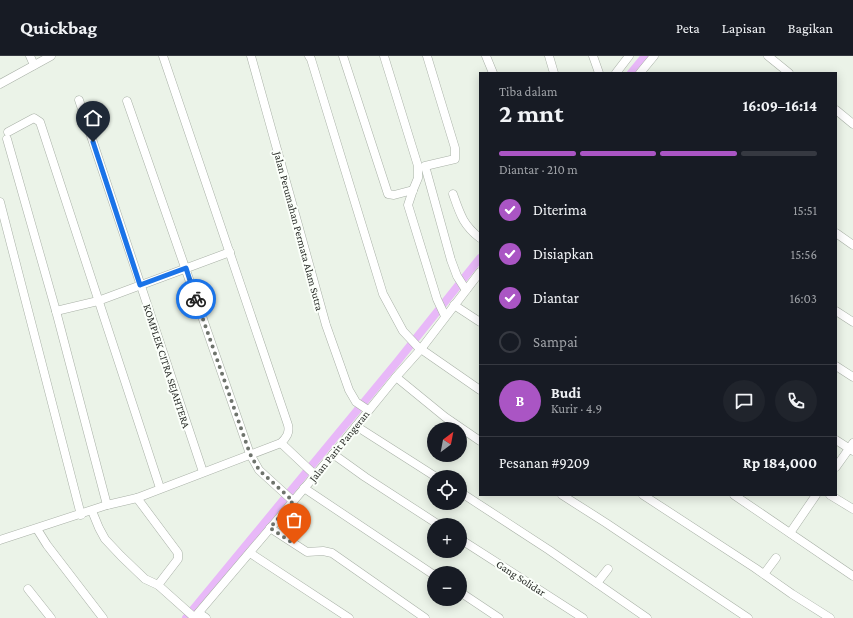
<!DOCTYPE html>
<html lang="id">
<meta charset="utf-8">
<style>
:root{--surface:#171b24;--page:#20242c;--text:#f1f3f6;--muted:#9ea1a6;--line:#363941;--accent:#aa55c4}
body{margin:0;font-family:"Crimson Pro",serif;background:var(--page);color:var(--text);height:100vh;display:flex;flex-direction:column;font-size:15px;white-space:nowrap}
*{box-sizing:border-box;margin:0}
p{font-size:13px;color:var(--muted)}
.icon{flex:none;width:22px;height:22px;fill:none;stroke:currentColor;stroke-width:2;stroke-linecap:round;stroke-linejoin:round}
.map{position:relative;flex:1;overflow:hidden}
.panel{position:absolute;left:479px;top:16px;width:358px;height:424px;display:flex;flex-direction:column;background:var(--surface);border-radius:0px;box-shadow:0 2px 10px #0003}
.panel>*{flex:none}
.needle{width:26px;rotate:32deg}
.buttons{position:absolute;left:427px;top:366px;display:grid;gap:8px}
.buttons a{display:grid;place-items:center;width:40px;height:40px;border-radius:50%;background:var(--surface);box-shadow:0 2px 10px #0003;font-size:20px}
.pin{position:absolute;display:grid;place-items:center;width:34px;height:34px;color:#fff;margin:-41px -17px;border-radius:50% 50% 50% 0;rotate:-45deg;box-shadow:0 0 4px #0007}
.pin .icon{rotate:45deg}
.courier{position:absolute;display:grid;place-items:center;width:40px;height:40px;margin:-20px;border:3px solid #1a73e8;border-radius:50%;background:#fff;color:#222;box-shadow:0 1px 5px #0007}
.overview em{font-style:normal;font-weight:700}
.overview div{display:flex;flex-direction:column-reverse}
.overview{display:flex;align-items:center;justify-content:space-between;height:68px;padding:0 20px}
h1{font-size:26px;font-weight:700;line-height:30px}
.bar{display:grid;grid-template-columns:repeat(4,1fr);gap:6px 4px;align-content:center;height:48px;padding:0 20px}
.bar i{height:5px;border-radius:3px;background:var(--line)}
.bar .selected{background:var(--accent)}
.bar p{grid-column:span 4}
.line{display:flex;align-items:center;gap:10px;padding:0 20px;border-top:1px solid var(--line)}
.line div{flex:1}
.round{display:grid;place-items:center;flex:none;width:42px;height:42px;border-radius:21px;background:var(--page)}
ol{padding:0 20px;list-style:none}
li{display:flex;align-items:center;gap:12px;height:44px}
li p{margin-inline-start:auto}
li .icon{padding:4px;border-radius:50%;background:var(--accent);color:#fff;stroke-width:4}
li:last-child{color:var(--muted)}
li i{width:22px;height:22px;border:2px solid var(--line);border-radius:50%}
header{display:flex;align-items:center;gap:24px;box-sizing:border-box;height:56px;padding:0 20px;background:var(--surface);border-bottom:1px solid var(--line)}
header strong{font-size:19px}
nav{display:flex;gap:22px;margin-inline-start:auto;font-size:14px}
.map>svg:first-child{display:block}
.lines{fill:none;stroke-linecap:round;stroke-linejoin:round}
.canal{stroke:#e8b8f8;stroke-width:8}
.minor-casing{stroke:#a9b1a7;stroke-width:9}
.minor{stroke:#fff;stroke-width:8}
.done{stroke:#6e736c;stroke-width:4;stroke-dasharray:0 7.2}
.route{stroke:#1a73e8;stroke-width:5}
.labels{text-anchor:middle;stroke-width:4;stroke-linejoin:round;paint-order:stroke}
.street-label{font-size:11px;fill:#2b2e2a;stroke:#fbfffa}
</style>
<header>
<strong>Quickbag</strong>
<nav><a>Peta</a><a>Lapisan</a><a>Bagikan</a></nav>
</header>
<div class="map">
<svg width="853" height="562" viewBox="0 0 853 562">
<rect width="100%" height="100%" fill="#ebf3e8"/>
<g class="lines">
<!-- canal -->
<g class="canal">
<polyline points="631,17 645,0"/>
<polyline points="186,562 397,306 480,202"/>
</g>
<defs>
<g id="minor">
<polyline points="30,0 34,9"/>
<polyline points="251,0 326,269 349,334 356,346 368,354"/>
<polyline points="309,0 311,3 383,238 403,275 418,291 480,334"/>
<polyline points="343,0 388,138 394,139 413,134"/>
<polyline points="384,0 418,110 418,122 413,134 408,149 437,243 445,260"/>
<polyline points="427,0 455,92 455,103 425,110 451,204 457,220 466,234"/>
<polyline points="486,0 493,17"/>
<polyline points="549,0 554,17"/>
<polyline points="593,0 599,17"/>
<polyline points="768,0 789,17"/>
<polyline points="616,17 629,0"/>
<polyline points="640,17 654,0"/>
<polyline points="0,28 51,0"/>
<polyline points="79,44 203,416"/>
<polyline points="127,45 250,398 259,414 293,445"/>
<polyline points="836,54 853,68"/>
<polyline points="8,76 34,62 40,66 160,432"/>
<polyline points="7,83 56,255 107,449"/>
<path d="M453 138C460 158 463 169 480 182"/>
<polyline points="0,146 81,459"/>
<polyline points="836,177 853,189"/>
<polyline points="454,249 480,266"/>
<polyline points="56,255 98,245 230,196"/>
<polyline points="836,255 853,266"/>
<polyline points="836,310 853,321"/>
<polyline points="396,321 445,361 480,385"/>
<polyline points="356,370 436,421"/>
<polyline points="836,384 853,395"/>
<polyline points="281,387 315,419"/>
<polyline points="333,398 365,421 439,469"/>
<polyline points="836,411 853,387"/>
<polyline points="304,432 434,519"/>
<polyline points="460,436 549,494 647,562"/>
<polyline points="562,439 606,467 748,562"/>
<polyline points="643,439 755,512 792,538 830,562"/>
<polyline points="734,439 853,520"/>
<polyline points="830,439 853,453"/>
<polyline points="137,442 178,497 178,503 158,529 195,562"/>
<polyline points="92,455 99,472 105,483 121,500 145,523 158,529"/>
<polyline points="270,472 307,496 323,495 332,497 425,562"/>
<polyline points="37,473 47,489 103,562"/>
<polyline points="790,477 816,439"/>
<polyline points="460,483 583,562"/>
<path d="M0 484 107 449 137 442 281 387C286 382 290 377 288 369L163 0"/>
<polyline points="250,497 349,562"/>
<polyline points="764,518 776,502"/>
<polyline points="597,527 608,513"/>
<polyline points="28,533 51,562"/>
<polyline points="460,536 499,562"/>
<polyline points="199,557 206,562"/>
<polyline points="194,562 335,396 396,321 421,293 480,216"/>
</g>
</defs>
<!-- minor casing -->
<use href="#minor" class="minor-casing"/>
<!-- minor -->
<use href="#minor" class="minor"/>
</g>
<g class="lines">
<!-- done -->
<polyline class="done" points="196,243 250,398 259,414 293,445 270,472 294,488"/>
<!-- route -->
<polyline class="route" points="93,86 140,229 186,212 196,243"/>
</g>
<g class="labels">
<!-- street labels -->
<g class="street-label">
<text transform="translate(299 175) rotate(75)" y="4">Jalan Perumahan Permata Alam Sutra</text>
<text transform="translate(167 310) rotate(72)" y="4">KOMPLEK CITRA SEJAHTERA</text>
<text transform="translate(339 390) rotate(-51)" y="4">Jalan Parit Pangeran</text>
<text transform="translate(521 522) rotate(33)" y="4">Gang Solidar</text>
</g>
</g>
</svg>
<div class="buttons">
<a><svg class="needle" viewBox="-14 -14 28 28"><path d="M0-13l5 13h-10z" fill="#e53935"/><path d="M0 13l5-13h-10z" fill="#9ea1a6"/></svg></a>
<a><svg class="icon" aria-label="locate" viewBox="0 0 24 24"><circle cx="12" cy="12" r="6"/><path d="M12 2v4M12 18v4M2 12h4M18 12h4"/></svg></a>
<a>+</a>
<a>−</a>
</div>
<div class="pin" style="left:294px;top:488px;background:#ea580c"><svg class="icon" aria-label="bag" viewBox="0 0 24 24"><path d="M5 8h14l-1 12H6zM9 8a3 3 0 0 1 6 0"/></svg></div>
<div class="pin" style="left:93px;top:86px;background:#1f2937"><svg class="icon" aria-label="home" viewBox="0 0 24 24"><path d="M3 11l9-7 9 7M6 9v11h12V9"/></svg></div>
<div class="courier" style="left:196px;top:243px"><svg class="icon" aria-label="bike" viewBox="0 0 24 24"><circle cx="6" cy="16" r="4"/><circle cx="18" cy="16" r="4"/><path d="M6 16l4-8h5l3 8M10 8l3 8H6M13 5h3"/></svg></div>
<section class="panel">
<div class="overview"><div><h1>2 mnt</h1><p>Tiba dalam</p></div><em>16:09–16:14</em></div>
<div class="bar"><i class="selected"></i><i class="selected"></i><i class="selected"></i><i></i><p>Diantar · 210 m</p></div>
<ol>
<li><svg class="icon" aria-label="check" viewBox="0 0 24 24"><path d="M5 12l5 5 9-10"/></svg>Diterima<p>15:51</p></li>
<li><svg class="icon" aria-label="check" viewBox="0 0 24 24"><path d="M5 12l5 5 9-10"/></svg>Disiapkan<p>15:56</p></li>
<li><svg class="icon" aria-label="check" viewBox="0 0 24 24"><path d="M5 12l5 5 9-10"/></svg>Diantar<p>16:03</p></li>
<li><i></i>Sampai</li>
</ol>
<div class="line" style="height:72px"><b class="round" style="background:var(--accent);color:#fff">B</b><div><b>Budi</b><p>Kurir · 4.9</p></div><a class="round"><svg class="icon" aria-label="chat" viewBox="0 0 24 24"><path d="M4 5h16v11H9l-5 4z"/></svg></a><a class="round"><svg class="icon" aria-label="phone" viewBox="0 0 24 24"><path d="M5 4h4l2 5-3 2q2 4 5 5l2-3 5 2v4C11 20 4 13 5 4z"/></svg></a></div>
<div class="line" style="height:52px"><div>Pesanan #9209</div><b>Rp 184,000</b></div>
</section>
</div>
